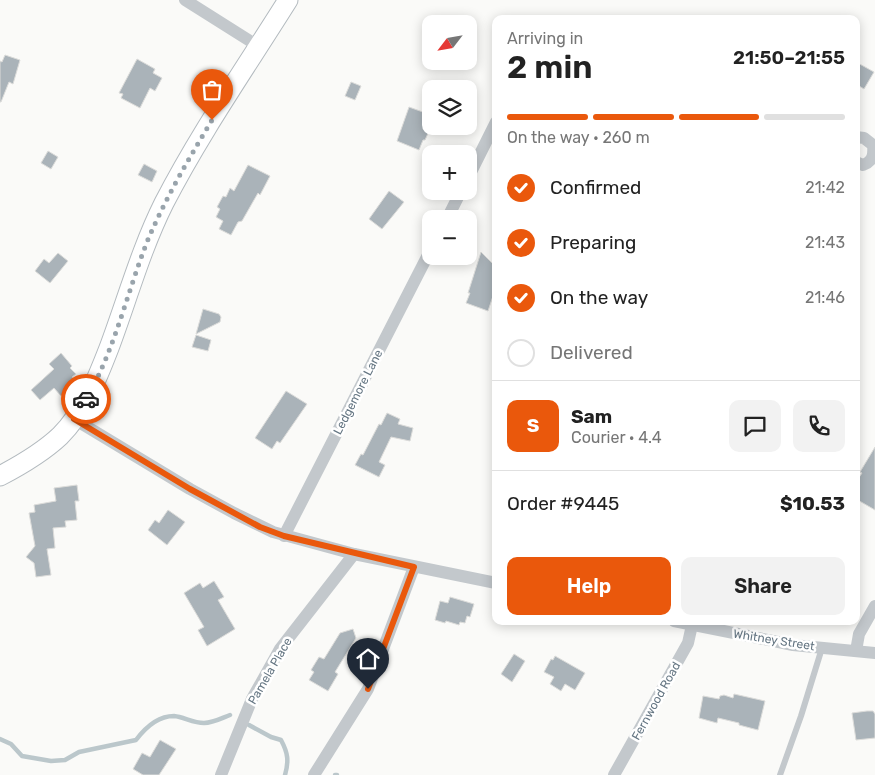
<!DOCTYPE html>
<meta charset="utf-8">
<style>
:root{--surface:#fff;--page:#f2f2f2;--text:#222;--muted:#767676;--line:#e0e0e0;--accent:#ea580c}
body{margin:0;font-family:Rubik,sans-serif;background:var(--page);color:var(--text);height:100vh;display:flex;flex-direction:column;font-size:19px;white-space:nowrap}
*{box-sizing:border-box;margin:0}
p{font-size:16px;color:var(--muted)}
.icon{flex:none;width:28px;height:28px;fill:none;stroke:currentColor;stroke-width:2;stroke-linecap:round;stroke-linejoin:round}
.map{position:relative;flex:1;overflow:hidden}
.drawer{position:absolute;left:492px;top:15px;width:368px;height:610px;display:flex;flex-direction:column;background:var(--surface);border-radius:10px;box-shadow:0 2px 12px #0003}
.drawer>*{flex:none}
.needle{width:32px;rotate:239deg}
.fabs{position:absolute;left:422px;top:15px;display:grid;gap:10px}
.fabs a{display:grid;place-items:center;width:55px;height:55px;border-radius:10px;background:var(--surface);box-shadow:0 2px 12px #0003;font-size:25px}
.pin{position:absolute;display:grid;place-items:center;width:42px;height:42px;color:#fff;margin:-51px -21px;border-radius:50% 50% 50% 0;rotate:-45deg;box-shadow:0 0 5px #0007}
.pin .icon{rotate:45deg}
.courier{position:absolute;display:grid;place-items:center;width:50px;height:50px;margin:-25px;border:4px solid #ea580c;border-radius:50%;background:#fff;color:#222;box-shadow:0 1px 6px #0007}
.head em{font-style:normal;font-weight:600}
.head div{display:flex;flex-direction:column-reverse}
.head{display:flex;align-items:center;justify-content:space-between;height:85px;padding:0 15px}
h1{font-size:32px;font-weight:600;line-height:38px}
.bar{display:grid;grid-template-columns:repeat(4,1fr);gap:8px 5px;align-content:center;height:60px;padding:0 15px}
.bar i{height:6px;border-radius:4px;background:var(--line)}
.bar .active{background:var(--accent)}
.bar p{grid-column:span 4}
.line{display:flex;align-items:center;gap:12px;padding:0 15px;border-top:1px solid var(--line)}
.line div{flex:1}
.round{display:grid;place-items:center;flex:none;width:52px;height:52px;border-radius:10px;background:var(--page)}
ol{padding:0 15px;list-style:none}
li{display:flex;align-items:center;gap:15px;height:55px}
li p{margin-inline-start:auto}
li .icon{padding:5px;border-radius:50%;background:var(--accent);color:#fff;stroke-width:4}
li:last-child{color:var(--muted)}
li i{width:28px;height:28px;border:2px solid var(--line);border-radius:50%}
.cta{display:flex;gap:10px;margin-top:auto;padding:10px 15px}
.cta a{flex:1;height:58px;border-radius:10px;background:var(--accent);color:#fff;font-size:20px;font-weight:600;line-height:58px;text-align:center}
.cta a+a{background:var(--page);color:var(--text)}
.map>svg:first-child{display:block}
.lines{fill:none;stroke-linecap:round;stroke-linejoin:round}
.stream{stroke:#bbc7cb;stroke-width:4.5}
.building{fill:#aab3b9;stroke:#dcdcda}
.secondary-casing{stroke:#b3babf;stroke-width:21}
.lane{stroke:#c3c8cc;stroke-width:6}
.street{stroke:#c3c8cc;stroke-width:12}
.secondary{stroke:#fff;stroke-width:19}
.done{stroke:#99a4ac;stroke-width:5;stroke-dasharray:0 9}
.route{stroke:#ea580c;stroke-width:6}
.labels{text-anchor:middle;stroke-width:5;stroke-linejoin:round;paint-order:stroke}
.street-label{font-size:12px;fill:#657683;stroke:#fff}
</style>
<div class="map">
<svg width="875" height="775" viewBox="0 0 875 775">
<rect width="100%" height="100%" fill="#fafaf8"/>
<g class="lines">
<!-- stream -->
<g class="stream">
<path d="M249 725 271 737 281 740C288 753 289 761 285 775"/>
<path d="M0 739 11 744 22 756 51 761 65 760 79 752 136 740C145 728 157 716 174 716 184 717 193 723 204 723 213 723 222 718 230 715"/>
<polyline points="335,775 337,775"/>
</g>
</g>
<!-- building -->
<g class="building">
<polygon points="5,55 20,60 13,84 9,82 1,102 0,102 0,61 2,62"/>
<polygon points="137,59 155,69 153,73 162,78 155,91 150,88 140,108 121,98 123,94 119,93"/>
<polygon points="856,62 874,72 864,89 856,84"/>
<polygon points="351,82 361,86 355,100 345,96"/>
<polygon points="409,107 431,115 431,132 429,131 425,140 423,140 419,150 397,141"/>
<polygon points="48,151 58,157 51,169 41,163"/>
<polygon points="144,164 157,171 152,182 138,175"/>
<polygon points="248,165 270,176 260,195 258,193 242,221 238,222 231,235 219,229 223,221 216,217 220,209 217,207 223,196 226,197 230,188 234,191"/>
<polygon points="389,191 404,202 382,229 369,219"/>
<polygon points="481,252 496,267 496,287 488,311 466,303 470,293 468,293"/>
<polygon points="58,253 68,261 50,283 35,271 44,259 49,263"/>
<polygon points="203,309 219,314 221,317 220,322 196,334"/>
<polygon points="196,335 211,340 208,351 192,347"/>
<polygon points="61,353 72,366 70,368 76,374 72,377 76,382 61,396 54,388 40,400 31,390 54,369 49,364"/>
<polygon points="286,391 307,404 280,443 277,441 272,449 255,438"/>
<polygon points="387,413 400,419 398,424 413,428 410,441 391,437 379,462 385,465 379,477 355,465 361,454 363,455 379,424 381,425"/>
<polygon points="875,447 875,510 856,499 856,482 862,473 860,472"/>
<polygon points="77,485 79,501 75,501 77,520 65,521 66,527 53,528 55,548 47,549 51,575 36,577 34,563 26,557 35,546 29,513 35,512 34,505 56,501 54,488"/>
<polygon points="168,510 185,522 167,545 148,530 155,520 159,523"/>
<polygon points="214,581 224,597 218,600 235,629 207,646 198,630 204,627 184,593 200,583 203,588"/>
<polygon points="450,597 474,604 470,617 467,616 465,623 460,622 459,625 446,621 445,623 435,620 440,601 448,603"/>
<polygon points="353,629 356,638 335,672 338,674 328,691 309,680 314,672 311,670 319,657 324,659 340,633"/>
<polygon points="514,654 525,661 512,682 501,674"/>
<polygon points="555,656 585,673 575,690 565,684 561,691 550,684 554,677 544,672 551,659 553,660"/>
<polygon points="734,694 765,701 758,730 739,725 739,723 718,718 717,723 699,718 703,696 719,699 720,696 724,695 733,698"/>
<polygon points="867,711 873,711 875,714 875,738 856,740 852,713"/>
<polygon points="160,740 176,749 159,775 143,775 133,769 142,753 150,757"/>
</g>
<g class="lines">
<defs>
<path id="secondary" d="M0 476C21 465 43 452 60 436 84 412 97 379 109 348 127 300 141 249 164 203 200 133 246 67 288 0"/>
</defs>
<!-- secondary casing -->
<use href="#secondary" class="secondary-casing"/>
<!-- lane -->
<polyline class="lane" points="780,775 801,716 822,648"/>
<!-- street -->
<g class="street">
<polyline points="185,0 258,46"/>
<path d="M856 137 864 138 873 145C874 155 873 161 863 165L856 162"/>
<polyline points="469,176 496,122"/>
<polyline points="447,219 461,191"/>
<polyline points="74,419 190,489 234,513 273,532 354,554 496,583"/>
<polyline points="284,536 431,249"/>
<polyline points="674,621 793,645 875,653"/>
<polyline points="856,651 859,634 875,606"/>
<polyline points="221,775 252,699 280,649 354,554"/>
<polyline points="314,775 368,689 414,567"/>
<polyline points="614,775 688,643 692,625"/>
</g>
<!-- secondary -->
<use href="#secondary" class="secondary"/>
</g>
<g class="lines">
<!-- done -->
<path class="done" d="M86 399C114 352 127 293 147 242 165 199 188 160 212 120"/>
<!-- route -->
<polyline class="route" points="86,399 74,419 190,489 260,527 284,536 414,567 368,689"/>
</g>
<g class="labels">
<!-- street labels -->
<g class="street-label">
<text transform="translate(358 392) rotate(-63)" y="4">Ledgemore Lane</text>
<text transform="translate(774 640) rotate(9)" y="4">Whitney Street</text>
<text transform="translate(270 671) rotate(-60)" y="4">Pamela Place</text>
<text transform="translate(656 701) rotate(-61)" y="4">Fernwood Road</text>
</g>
</g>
</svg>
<div class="fabs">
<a><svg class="needle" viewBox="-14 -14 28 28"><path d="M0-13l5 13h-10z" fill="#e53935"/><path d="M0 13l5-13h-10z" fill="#767676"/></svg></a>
<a><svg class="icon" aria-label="layers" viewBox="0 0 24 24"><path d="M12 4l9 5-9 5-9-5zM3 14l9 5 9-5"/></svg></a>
<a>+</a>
<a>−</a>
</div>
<div class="pin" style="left:212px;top:120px;background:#ea580c"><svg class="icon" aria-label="bag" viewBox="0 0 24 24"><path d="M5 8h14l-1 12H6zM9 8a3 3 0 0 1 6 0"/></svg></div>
<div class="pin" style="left:368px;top:689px;background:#1f2937"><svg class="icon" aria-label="home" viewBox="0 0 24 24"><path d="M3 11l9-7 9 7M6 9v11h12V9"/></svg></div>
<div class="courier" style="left:86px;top:399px"><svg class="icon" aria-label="car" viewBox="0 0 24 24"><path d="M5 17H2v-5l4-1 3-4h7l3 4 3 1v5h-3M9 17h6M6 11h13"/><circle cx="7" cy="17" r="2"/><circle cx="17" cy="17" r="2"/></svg></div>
<section class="drawer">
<div class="head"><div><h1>2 min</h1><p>Arriving in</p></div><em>21:50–21:55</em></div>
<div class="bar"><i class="active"></i><i class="active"></i><i class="active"></i><i></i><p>On the way · 260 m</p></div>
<ol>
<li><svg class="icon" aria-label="check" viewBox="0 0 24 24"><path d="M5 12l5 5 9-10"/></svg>Confirmed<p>21:42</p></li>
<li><svg class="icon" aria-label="check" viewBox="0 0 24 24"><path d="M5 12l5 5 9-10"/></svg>Preparing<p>21:43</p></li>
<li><svg class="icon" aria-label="check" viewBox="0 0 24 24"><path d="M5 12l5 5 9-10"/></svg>On the way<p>21:46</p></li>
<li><i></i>Delivered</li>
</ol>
<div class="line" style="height:90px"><b class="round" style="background:var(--accent);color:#fff">S</b><div><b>Sam</b><p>Courier · 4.4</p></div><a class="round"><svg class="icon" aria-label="chat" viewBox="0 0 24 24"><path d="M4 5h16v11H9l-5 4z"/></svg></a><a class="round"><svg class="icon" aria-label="phone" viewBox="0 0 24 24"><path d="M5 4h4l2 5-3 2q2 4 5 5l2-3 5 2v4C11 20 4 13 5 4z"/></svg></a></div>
<div class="line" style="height:65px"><div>Order #9445</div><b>$10.53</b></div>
<div class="cta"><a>Help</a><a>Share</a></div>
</section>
</div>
